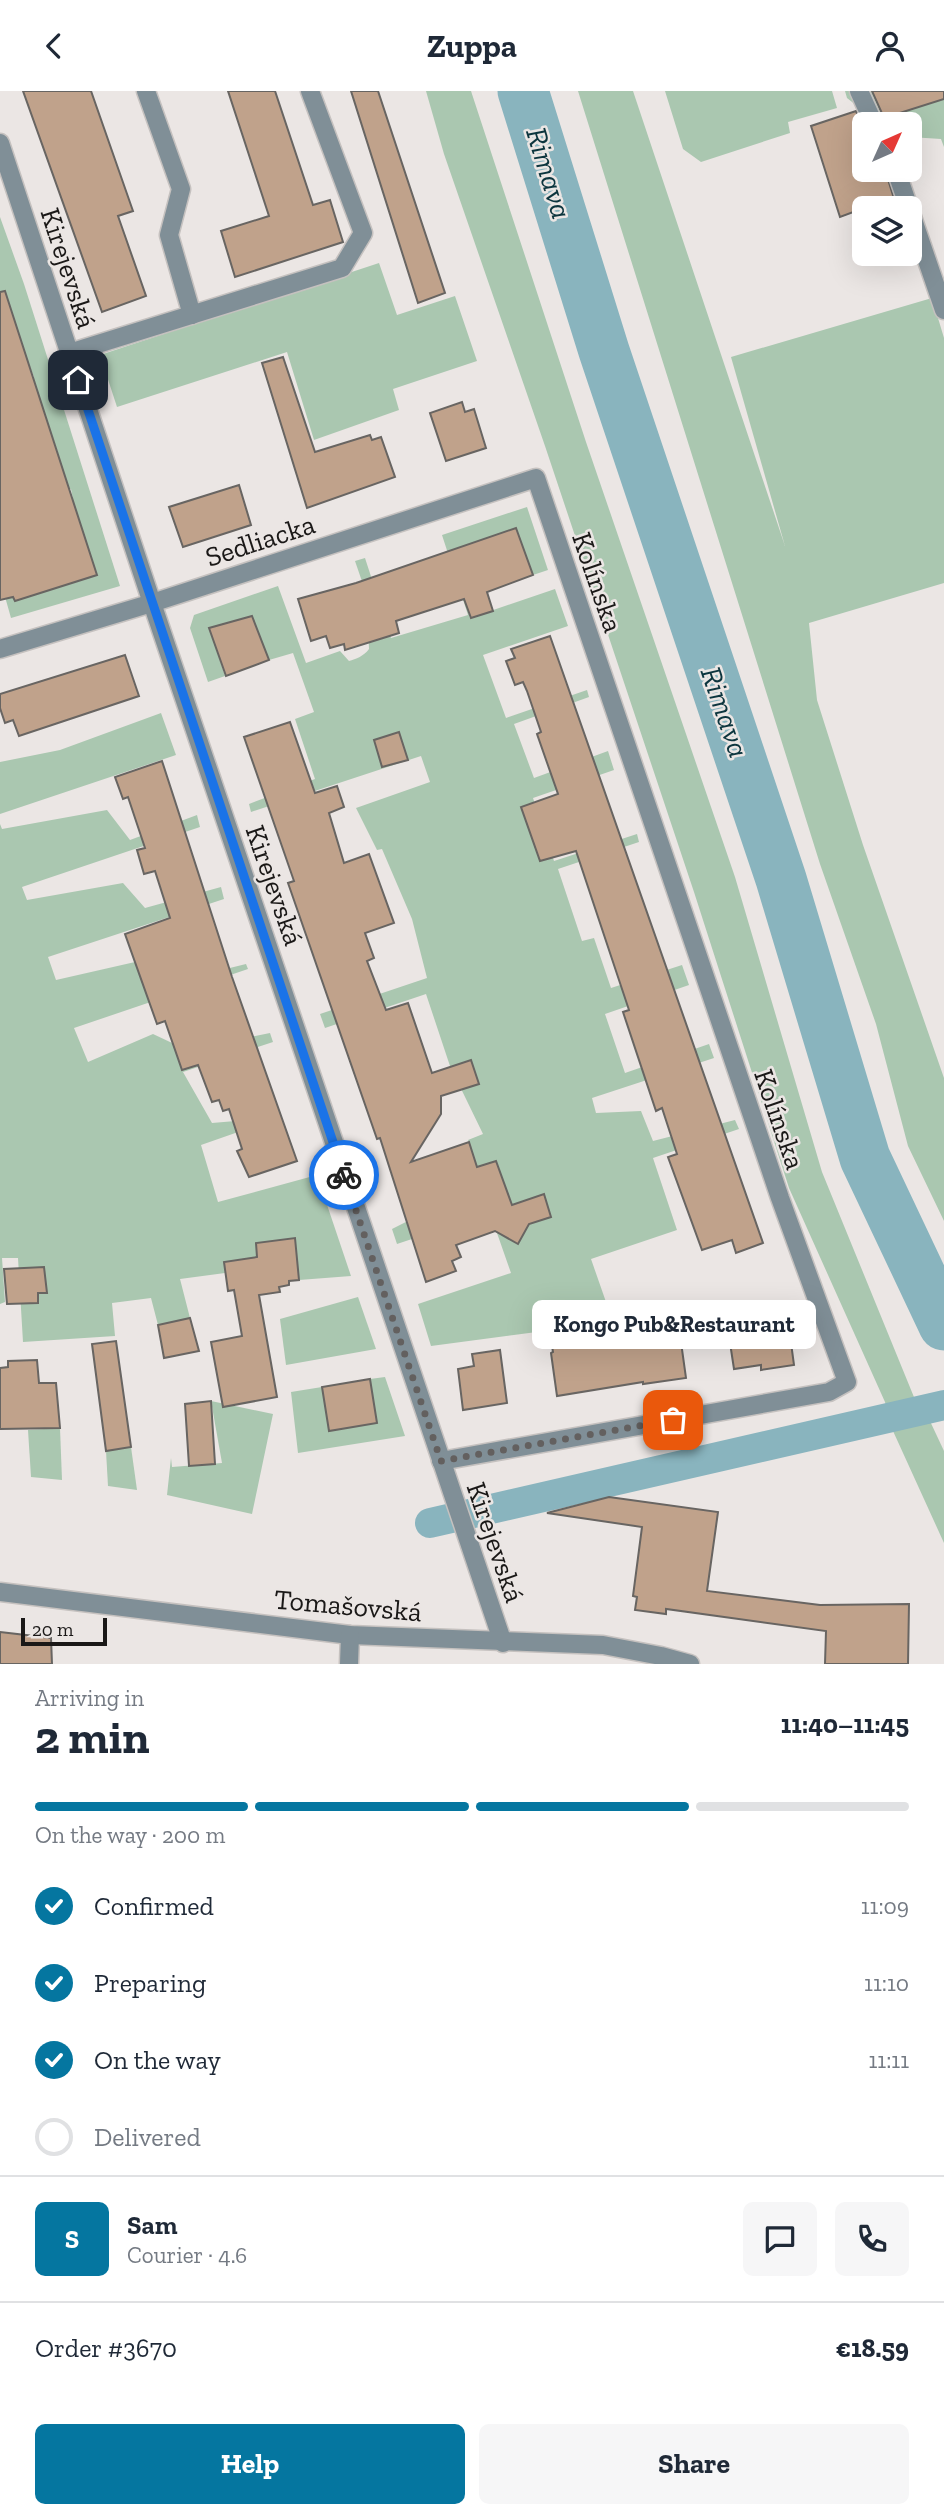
<!DOCTYPE html>
<meta charset="utf-8">
<style>
:root{--surface:#fff;--page:#f6f6f7;--text:#1f2937;--muted:#747a83;--line:#e0e1e3;--accent:#0576a0}
body{margin:0;font-family:"Zilla Slab",serif;background:var(--page);color:var(--text);height:100vh;display:flex;flex-direction:column;font-size:26px;white-space:nowrap}
*{box-sizing:border-box;margin:0}
p{font-size:23px;color:var(--muted)}
.icon{flex:none;width:38px;height:38px;fill:none;stroke:currentColor;stroke-width:2;stroke-linecap:round;stroke-linejoin:round}
.map{position:relative;height:1573px;overflow:hidden}
.drawer{display:flex;flex-direction:column;background:var(--surface);flex:1}
.drawer>*{flex:none}
.needle{width:46px;rotate:45deg}
.fabs{position:absolute;left:852px;top:21px;display:grid;gap:14px}
.fabs a{display:grid;place-items:center;width:70px;height:70px;border-radius:10px;background:var(--surface);box-shadow:0 7px 28px #0002;font-size:35px}
.scale{position:absolute;left:21px;bottom:18px;width:86px;box-sizing:border-box;padding-left:7px;border:4px solid #1a1817;border-top:0;font-size:19px;line-height:24px;white-space:nowrap;color:#1a1817;-webkit-text-stroke:5px #ebe6e4;paint-order:stroke}
.pin{position:absolute;display:grid;place-items:center;width:60px;height:60px;color:#fff;margin:-30px;border-radius:14px;box-shadow:0 4px 10px #0006}
.courier{position:absolute;display:grid;place-items:center;width:70px;height:70px;margin:-35px;border:5px solid #1a73e8;border-radius:50%;background:#fff;color:#222;box-shadow:0 2px 9px #0007}
.bubble{position:absolute;height:49px;border-radius:10px;background:var(--surface);box-shadow:0 7px 28px #0002;font-size:23px;font-weight:800;line-height:49px;text-align:center}
.headline em{font-style:normal;font-weight:800}
.headline div{display:flex;flex-direction:column-reverse}
.headline{display:flex;align-items:center;justify-content:space-between;height:119px;padding:0 35px}
h1{font-size:46px;font-weight:800;line-height:52px}
.bar{display:grid;grid-template-columns:repeat(4,1fr);gap:10px 7px;align-content:center;height:84px;padding:0 35px}
.bar i{height:9px;border-radius:5px;background:var(--line)}
.bar .active{background:var(--accent)}
.bar p{grid-column:span 4}
.line{display:flex;align-items:center;gap:18px;padding:0 35px;border-top:2px solid var(--line)}
.line div{flex:1}
.round{display:grid;place-items:center;flex:none;width:74px;height:74px;border-radius:10px;background:var(--page)}
ol{padding:0 35px;list-style:none}
li{display:flex;align-items:center;gap:21px;height:77px}
li p{margin-inline-start:auto}
li .icon{padding:7px;border-radius:50%;background:var(--accent);color:#fff;stroke-width:4}
li:last-child{color:var(--muted)}
li i{width:38px;height:38px;border:4px solid var(--line);border-radius:50%}
.cta{display:flex;gap:14px;margin-top:auto;padding:14px 35px}
.cta a{flex:1;height:80px;border-radius:10px;background:var(--accent);color:#fff;font-size:28px;font-weight:800;line-height:80px;text-align:center}
.cta a+a{background:var(--page);color:var(--text)}
header{display:flex;justify-content:space-between;align-items:center;height:91px;padding:0 35px;background:var(--surface);font-size:32px;font-weight:800}
.map>svg:first-child{display:block}
.green{fill:#aac7b0}
.lines{fill:none;stroke-linecap:round;stroke-linejoin:round}
.canal{stroke:#89b4be;stroke-width:30}
.river{stroke:#89b4be;stroke-width:51}
.building{fill:#c0a28b;stroke:#686562;stroke-width:2}
.minor-casing{stroke:#c5c1bf;stroke-width:21}
.minor{stroke:#808f97;stroke-width:18}
.done{stroke:#63605f;stroke-width:7;stroke-dasharray:0 12.6}
.route{stroke:#1a73e8;stroke-width:9}
.labels{text-anchor:middle;stroke-width:5;stroke-linejoin:round;paint-order:stroke}
.street-label{font-size:28px;fill:#1a1817;stroke:#ebe6e4}
.water-label{font-size:30px;font-style:italic;fill:#0c353e;stroke:#ebe6e4}
</style>
<header><svg class="icon" aria-label="back" viewBox="0 0 24 24"><path d="M15 5l-7 7 7 7"/></svg>Zuppa<svg class="icon" aria-label="person" viewBox="0 0 24 24"><circle cx="12" cy="8" r="4"/><path d="M4 21q1-7 8-7t8 7"/></svg></header>
<div class="map">
<svg width="944" height="1573" viewBox="0 0 944 1573">
<rect width="100%" height="100%" fill="#ebe6e4"/>
<!-- green -->
<g class="green">
<polygon points="426,0 471,0 586,351 735,786 822,1081 916,1311 929,1328 944,1360 944,1452 893,1340 885,1311 789,1097 694,801 545,355 444,63"/>
<polygon points="578,0 633,0 785,455 731,266 932,207 944,247 944,492 809,532 817,609 863,754 944,987 944,1130 908,1055 876,933 820,773"/>
<polygon points="665,0 832,0 837,17 788,31 790,42 701,71 683,58"/>
<polygon points="845,0 944,0 944,56 941,48 910,46 910,33 880,33 847,7"/>
<polygon points="0,126 24,193 120,495 11,527 0,488 0,477 15,510 97,483 84,444 56,453 4,431 73,408 71,398 0,420 58,362 45,323 17,332 0,297 34,286 30,276 0,286 17,238 5,200 0,202"/>
<polygon points="379,172 397,224 455,205 477,270 393,298 399,319 314,349 287,261 117,316 100,264"/>
<path d="M527 416 548 479 533 484 516 438 466 513 470 527 555 498 568 535 483 564 506 627 587 599 589 606 514 633 534 687 608 660 614 679 533 707 554 770 637 743 639 751 558 778 582 850 594 847 611 897 682 874 689 894 605 923 625 982 709 953 714 967 592 1007 596 1022 641 1020 653 1050 735 1029 739 1038 653 1067 677 1139 591 1168 613 1231 431 1255 418 1213 511 1182 490 1122 397 1153 392 1138 477 1095V1076L468 1049 483 1043 450 975 426 903 325 937 320 923 427 887 412 828 382 758 377 759 356 717 430 691 421 665 251 721 249 713 315 688 295 628 314 621 293 562 269 569 252 525 215 536 211 542 225 585 208 591 190 537 194 524 278 495 306 572 340 560 349 570C356 568 364 565 369 558L367 505 355 470 365 467 391 547 468 524 442 444Z"/>
<polygon points="161,622 176,664 0,723 0,671 60,659"/>
<polygon points="107,719 130,749 197,724 200,736 22,796 27,809 123,792 145,817 221,796 224,808 48,866 56,889 135,871 177,890 246,873 248,878 74,937 88,971 153,943 187,959 270,942 273,951 183,981 212,1032 281,1026 201,1054 218,1111 317,1084 351,1185 299,1189 294,1148 257,1166 224,1171 225,1182 180,1188 190,1227 158,1234 151,1207 112,1212 115,1245 23,1251 18,1167 2,1167 5,1211 0,1213 0,733 2,738"/>
<polygon points="358,1206 376,1258 286,1274 280,1228"/>
<polygon points="385,1286 405,1345 298,1362 291,1301 322,1296 329,1340 372,1333 376,1327 370,1288"/>
<polygon points="211,1310 273,1323 252,1423 167,1404 171,1367 172,1376 222,1372"/>
<polygon points="60,1337 62,1389 31,1386 28,1339"/>
<polygon points="131,1356 137,1399 108,1395 106,1360"/>
</g>
<g class="lines">
<!-- canal -->
<polyline class="canal" points="430,1432 944,1314"/>
<!-- river -->
<polyline class="river" points="523,0 604,260 781,788 865,1067 944,1234"/>
</g>
<!-- building -->
<g class="building">
<polygon points="23,0 91,0 133,120 118,125 146,205 102,221"/>
<polygon points="228,0 275,0 313,114 330,109 343,151 235,186 221,140 269,125"/>
<polygon points="351,0 378,0 445,202 418,212"/>
<polygon points="872,0 944,0 944,8 884,27"/>
<polygon points="856,20 864,39 864,79 885,79 897,117 864,117 840,126 811,35"/>
<polygon points="5,200 97,484 15,510 13,506 0,509 0,201"/>
<polygon points="283,266 315,361 370,344 372,349 381,346 395,386 307,417 262,272"/>
<polygon points="462,311 465,321 474,318 486,357 446,370 430,322"/>
<polygon points="239,394 251,434 183,456 169,416"/>
<polygon points="516,437 533,484 487,501 493,520 471,527 464,508 396,530 399,542 345,559 344,553 330,557 326,545 311,550 298,508 356,492"/>
<polygon points="252,525 269,569 226,585 209,537"/>
<polygon points="550,545 763,1152 736,1162 732,1149 702,1159 668,1066 677,1063 662,1017 656,1020 623,921 629,919 576,760 540,770 521,716 558,703 537,643 541,641 527,600 523,591 515,594 506,570 515,567 511,558"/>
<polygon points="125,564 139,605 19,645 13,629 5,632 0,617 0,603"/>
<polygon points="290,631 315,702 337,695 344,716 329,722 344,772 369,763 394,832 365,842 374,867 367,870 386,919 408,912 432,982 471,969 479,993 441,1005 441,1023 411,1071 469,1051 477,1076 496,1070 512,1114 544,1103 551,1126 529,1133 518,1153 495,1140 456,1154 461,1166 452,1170 456,1180 426,1191 380,1047 377,1048 288,792 294,790 244,646"/>
<polygon points="399,641 408,669 382,676 374,649"/>
<polygon points="162,670 232,886 297,1070 249,1086 237,1060 242,1058 229,1018 223,1020 219,1009 212,1011 198,974 182,979 165,930 157,933 125,843 170,827 155,780 144,783 137,759 145,757 128,706 123,708 115,686"/>
<polygon points="295,1147 299,1189 289,1190 289,1194 279,1196 280,1201 259,1204 277,1306 223,1316 211,1251 242,1245 234,1199 228,1200 224,1171 257,1166 256,1152"/>
<polygon points="44,1176 47,1202 38,1202 38,1212 7,1213 4,1178"/>
<polygon points="751,1215 752,1220 786,1215 794,1274 761,1279 761,1274 734,1278 725,1219"/>
<polygon points="190,1227 199,1260 164,1267 158,1234"/>
<polygon points="632,1236 635,1251 680,1244 686,1287 643,1293 643,1291 557,1305 551,1262 553,1261 552,1255 563,1253 562,1248 568,1245"/>
<polygon points="116,1250 131,1356 106,1360 92,1253"/>
<polygon points="500,1259 507,1312 463,1319 458,1278 474,1275 472,1263"/>
<polygon points="37,1269 39,1292 56,1292 60,1337 0,1338 0,1277 8,1276 8,1270"/>
<polygon points="370,1288 377,1332 329,1340 322,1296"/>
<polygon points="211,1310 215,1373 189,1375 185,1313"/>
<polygon points="609,1406 718,1421 707,1500 820,1514 909,1513 908,1573 825,1573 826,1540 666,1518 666,1523 635,1519 637,1506 633,1505 642,1436 547,1422"/>
<polygon points="0,1541 51,1547 52,1573 0,1573"/>
</g>
<g class="lines">
<defs>
<g id="minor">
<polyline points="146,0 181,98 169,144 192,224"/>
<polyline points="859,0 874,33"/>
<polyline points="0,52 152,512 503,1552"/>
<polyline points="896,79 909,117"/>
<polyline points="910,120 944,219"/>
<polyline points="69,262 342,177 363,142 310,0"/>
<polyline points="0,558 152,512 536,387 780,1107 847,1291 829,1301 441,1370"/>
<polyline points="0,1501 350,1544 603,1554 661,1565 690,1573"/>
<polyline points="349,1573 350,1544"/>
</g>
</defs>
<!-- minor casing -->
<use href="#minor" class="minor-casing"/>
<!-- minor -->
<use href="#minor" class="minor"/>
</g>
<g class="lines">
<!-- done -->
<polyline class="done" points="344,1084 441,1370 673,1329"/>
<!-- route -->
<polyline class="route" points="78,289 344,1084"/>
</g>
<g class="labels">
<!-- street labels -->
<g class="street-label">
<text transform="translate(69 177) rotate(72)" y="10">Kirejevská</text>
<text transform="translate(260 449) rotate(-18)" y="10">Sedliacka</text>
<text transform="translate(598 491) rotate(71)" y="10">Kolínska</text>
<text transform="translate(275 794) rotate(71)" y="10">Kirejevská</text>
<text transform="translate(780 1028) rotate(71)" y="10">Kolínska</text>
<text transform="translate(496 1451) rotate(71)" y="10">Kirejevská</text>
<text transform="translate(348 1514) rotate(5)" y="10">Tomašovská</text>
</g>
<!-- water labels -->
<g class="water-label">
<text transform="translate(549 82) rotate(73)" y="10">Rimava</text>
<text transform="translate(725 621) rotate(71)" y="10">Rimava</text>
</g>
</g>
</svg>
<div class="fabs">
<a><svg class="needle" viewBox="-14 -14 28 28"><path d="M0-13l5 13h-10z" fill="#e53935"/><path d="M0 13l5-13h-10z" fill="#747a83"/></svg></a>
<a><svg class="icon" aria-label="layers" viewBox="0 0 24 24"><path d="M12 4l9 5-9 5-9-5zM3 14l9 5 9-5"/></svg></a>
</div>
<div class="scale">20 m</div>
<div class="pin" style="left:673px;top:1329px;background:#ea580c"><svg class="icon" aria-label="bag" viewBox="0 0 24 24"><path d="M5 8h14l-1 12H6zM9 8a3 3 0 0 1 6 0"/></svg></div>
<div class="pin" style="left:78px;top:289px;background:#1f2937"><svg class="icon" aria-label="home" viewBox="0 0 24 24"><path d="M3 11l9-7 9 7M6 9v11h12V9"/></svg></div>
<div class="courier" style="left:344px;top:1084px"><svg class="icon" aria-label="bike" viewBox="0 0 24 24"><circle cx="6" cy="16" r="4"/><circle cx="18" cy="16" r="4"/><path d="M6 16l4-8h5l3 8M10 8l3 8H6M13 5h3"/></svg></div>
<div class="bubble" style="left:532px;top:1209px;width:284px">Kongo Pub&amp;Restaurant</div>
</div>
<section class="drawer">
<div class="headline"><div><h1>2 min</h1><p>Arriving in</p></div><em>11:40–11:45</em></div>
<div class="bar"><i class="active"></i><i class="active"></i><i class="active"></i><i></i><p>On the way · 200 m</p></div>
<ol>
<li><svg class="icon" aria-label="check" viewBox="0 0 24 24"><path d="M5 12l5 5 9-10"/></svg>Confirmed<p>11:09</p></li>
<li><svg class="icon" aria-label="check" viewBox="0 0 24 24"><path d="M5 12l5 5 9-10"/></svg>Preparing<p>11:10</p></li>
<li><svg class="icon" aria-label="check" viewBox="0 0 24 24"><path d="M5 12l5 5 9-10"/></svg>On the way<p>11:11</p></li>
<li><i></i>Delivered</li>
</ol>
<div class="line" style="height:126px"><b class="round" style="background:var(--accent);color:#fff">S</b><div><b>Sam</b><p>Courier · 4.6</p></div><a class="round"><svg class="icon" aria-label="chat" viewBox="0 0 24 24"><path d="M4 5h16v11H9l-5 4z"/></svg></a><a class="round"><svg class="icon" aria-label="phone" viewBox="0 0 24 24"><path d="M5 4h4l2 5-3 2q2 4 5 5l2-3 5 2v4C11 20 4 13 5 4z"/></svg></a></div>
<div class="line" style="height:91px"><div>Order #3670</div><b>€18.59</b></div>
<div class="cta"><a>Help</a><a>Share</a></div>
</section>
